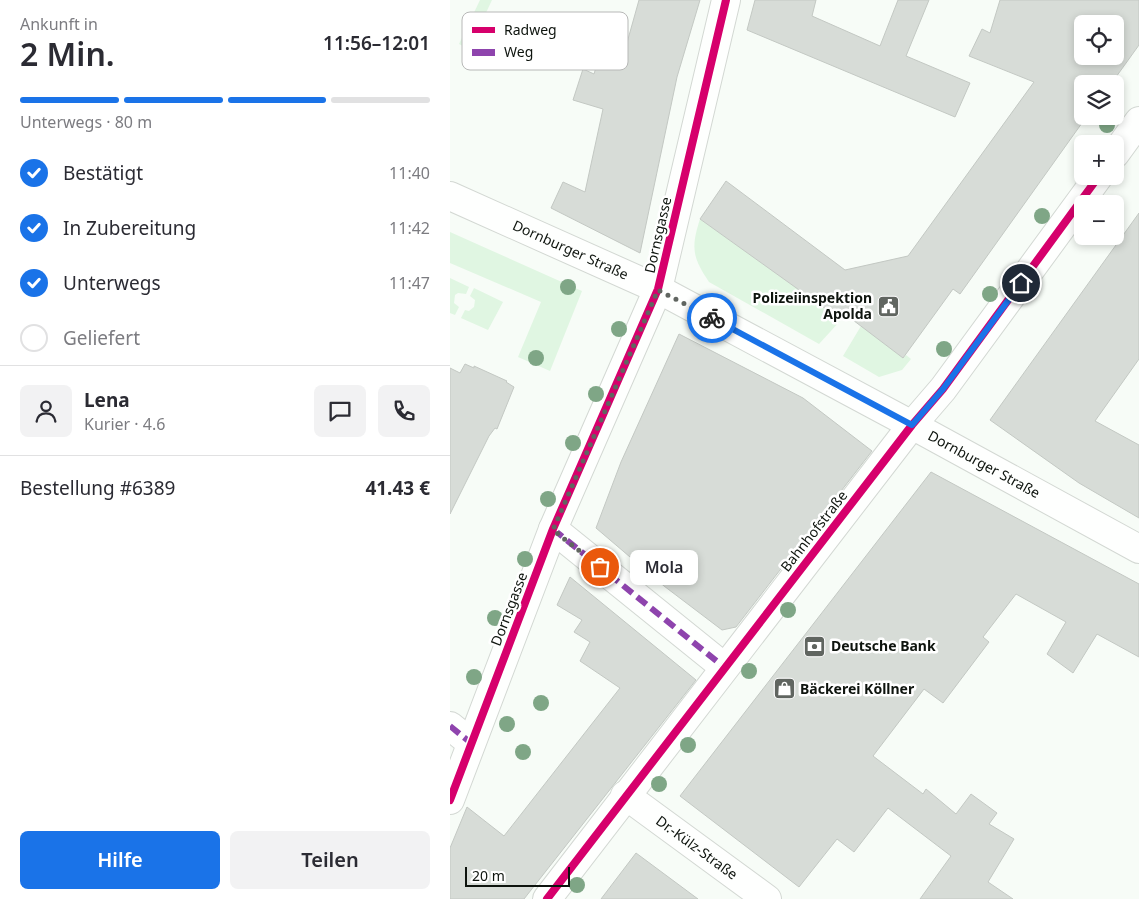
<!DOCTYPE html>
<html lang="de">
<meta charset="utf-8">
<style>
:root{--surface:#fff;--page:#f2f2f3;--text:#2b2b33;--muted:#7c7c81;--line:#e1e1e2;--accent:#1a73e8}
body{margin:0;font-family:"Noto Sans",sans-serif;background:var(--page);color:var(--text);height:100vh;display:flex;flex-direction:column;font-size:19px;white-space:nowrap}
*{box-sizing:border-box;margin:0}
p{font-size:16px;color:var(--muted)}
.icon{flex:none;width:28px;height:28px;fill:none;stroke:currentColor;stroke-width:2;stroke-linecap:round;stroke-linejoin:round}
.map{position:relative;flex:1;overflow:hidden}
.details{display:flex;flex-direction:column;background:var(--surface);width:450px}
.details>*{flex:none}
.buttons{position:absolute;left:624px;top:15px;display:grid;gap:10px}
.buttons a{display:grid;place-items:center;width:50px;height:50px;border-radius:8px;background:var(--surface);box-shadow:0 2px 8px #0003;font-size:25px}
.scale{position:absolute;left:15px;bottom:12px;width:105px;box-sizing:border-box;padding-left:5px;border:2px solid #0e140e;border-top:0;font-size:14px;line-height:18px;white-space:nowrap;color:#0e140e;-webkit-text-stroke:4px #fff;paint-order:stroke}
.pin{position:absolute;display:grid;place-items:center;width:42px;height:42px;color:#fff;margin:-21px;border:2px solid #fff;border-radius:50%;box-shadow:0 1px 5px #0007}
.courier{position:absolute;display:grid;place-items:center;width:50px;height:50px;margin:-25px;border:4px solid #1a73e8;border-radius:50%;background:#fff;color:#222;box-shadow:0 1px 6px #0007}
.bubble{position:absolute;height:35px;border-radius:8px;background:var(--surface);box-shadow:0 2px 8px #0003;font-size:16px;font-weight:600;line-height:35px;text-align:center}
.head em{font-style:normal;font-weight:600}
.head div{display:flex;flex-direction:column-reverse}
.head{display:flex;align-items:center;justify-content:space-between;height:85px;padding:0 20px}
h1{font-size:32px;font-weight:600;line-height:38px}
.bar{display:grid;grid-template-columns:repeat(4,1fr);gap:8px 5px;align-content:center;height:60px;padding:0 20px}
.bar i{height:6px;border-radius:4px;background:var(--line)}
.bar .active{background:var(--accent)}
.bar p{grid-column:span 4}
.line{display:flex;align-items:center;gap:12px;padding:0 20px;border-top:1px solid var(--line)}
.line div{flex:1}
.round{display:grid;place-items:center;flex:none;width:52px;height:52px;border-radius:8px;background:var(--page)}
ol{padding:0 20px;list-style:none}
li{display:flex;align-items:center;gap:15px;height:55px}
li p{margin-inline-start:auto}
li .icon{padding:5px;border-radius:50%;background:var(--accent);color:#fff;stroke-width:4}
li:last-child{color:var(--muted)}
li i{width:28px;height:28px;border:2px solid var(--line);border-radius:50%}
.cta{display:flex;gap:10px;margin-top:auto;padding:10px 20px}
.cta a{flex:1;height:58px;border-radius:8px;background:var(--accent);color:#fff;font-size:20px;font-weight:600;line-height:58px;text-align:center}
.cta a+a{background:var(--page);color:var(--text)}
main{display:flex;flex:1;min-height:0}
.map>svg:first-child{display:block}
.green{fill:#e0f6e2}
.building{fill:#d7dcd7;stroke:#c3c8c3;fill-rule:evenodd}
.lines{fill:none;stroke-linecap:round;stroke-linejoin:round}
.minor-casing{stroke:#d3d8d3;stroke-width:30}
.tertiary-casing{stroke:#d3d8d3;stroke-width:30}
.minor{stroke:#fefffe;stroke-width:28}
.tertiary{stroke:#fefffe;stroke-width:28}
.quiet{stroke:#8e44ad;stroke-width:6;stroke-dasharray:12 6;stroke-linecap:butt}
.cycleway-casing{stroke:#fff;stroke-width:11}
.cycleway{stroke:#d6006c;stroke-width:8}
.tree{fill:#7fa686}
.done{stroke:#606560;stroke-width:5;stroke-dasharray:0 9}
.route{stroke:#1a73e8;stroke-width:6}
.labels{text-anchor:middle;stroke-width:5;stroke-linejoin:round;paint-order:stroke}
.street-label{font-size:14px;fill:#0e140e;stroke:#fff}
.poi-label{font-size:14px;font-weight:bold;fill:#0e140e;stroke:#fff;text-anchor:start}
.key{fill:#fff;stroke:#b7b8b7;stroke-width:1}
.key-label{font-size:14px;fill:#0e140e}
</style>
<main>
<section class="details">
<div class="head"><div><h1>2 Min.</h1><p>Ankunft in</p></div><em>11:56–12:01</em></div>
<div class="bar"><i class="active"></i><i class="active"></i><i class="active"></i><i></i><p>Unterwegs · 80 m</p></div>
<ol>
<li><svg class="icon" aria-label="check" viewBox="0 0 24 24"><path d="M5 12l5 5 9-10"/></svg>Bestätigt<p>11:40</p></li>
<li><svg class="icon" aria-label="check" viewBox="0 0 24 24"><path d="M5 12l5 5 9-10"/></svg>In Zubereitung<p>11:42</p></li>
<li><svg class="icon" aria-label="check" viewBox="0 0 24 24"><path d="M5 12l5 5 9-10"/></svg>Unterwegs<p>11:47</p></li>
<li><i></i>Geliefert</li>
</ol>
<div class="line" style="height:90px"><a class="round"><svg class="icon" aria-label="person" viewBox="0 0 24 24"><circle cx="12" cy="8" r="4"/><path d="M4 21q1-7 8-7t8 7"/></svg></a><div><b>Lena</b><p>Kurier · 4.6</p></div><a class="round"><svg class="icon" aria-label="chat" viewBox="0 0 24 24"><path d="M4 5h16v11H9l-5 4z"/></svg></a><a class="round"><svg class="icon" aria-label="phone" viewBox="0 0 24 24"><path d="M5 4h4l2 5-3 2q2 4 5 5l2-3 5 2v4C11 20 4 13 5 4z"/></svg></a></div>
<div class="line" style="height:65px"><div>Bestellung #6389</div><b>41.43 €</b></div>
<div class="cta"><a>Hilfe</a><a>Teilen</a></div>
</section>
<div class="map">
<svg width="689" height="899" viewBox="0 0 689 899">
<rect width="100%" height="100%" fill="#f7fcf7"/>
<!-- green -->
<g class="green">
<polygon points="30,0 42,0 19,49 9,44"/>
<path d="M250 219 391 320 369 344 259 282C242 257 241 247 250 219Z"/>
<polygon points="0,232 132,291 100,371 68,357 91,302 0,263"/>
<polygon points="0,278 19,287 16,294 8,293 5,295 4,303 9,307 5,315 0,313"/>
<polygon points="24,288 53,302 38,330 11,318 15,310 19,311 24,307 25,300 20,296"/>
<polygon points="411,326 453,358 456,355 461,359 452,370 429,377 393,356"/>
</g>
<!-- building -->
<g class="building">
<polygon points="189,0 250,0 227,77 190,253 101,208 113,182 135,192 153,109 123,100 133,69 144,74 152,47 173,57"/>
<polygon points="305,0 366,0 362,16 430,46 448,0 479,0 456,56 520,83 505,117 297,30"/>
<path d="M550 0H689V45L661 84H632V116H637L510 294 503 289 453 358 395 314 391 320 250 219 276 181 395 270 458 256 584 82 519 56 532 29 540 33ZM632 24H665V56H632Z"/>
<polygon points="689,213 689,359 645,421 689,445 689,518 629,483 540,420"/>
<polygon points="229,334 353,398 422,451 286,627 272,630 214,586 146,528 171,462"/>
<polygon points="15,364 24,368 24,366 57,381 56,382 64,387 47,429 45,428 39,436 0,514 0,368 10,373"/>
<polygon points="481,472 689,584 689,657 647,634 623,673 597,654 616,622 566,594 533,637 539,642 493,703 474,689 423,756 473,794 476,789 506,814 521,794 547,813 539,824 564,839 538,882 563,899 470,899 501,856 438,808 404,852 387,839 349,887 230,796"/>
<polygon points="120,577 246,680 74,899 0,899 0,848 17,807 54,836 170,688 130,661 140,642 124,632 132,620 107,605"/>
<polygon points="186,853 248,899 151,899"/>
</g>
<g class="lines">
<defs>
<g id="minor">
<polyline points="665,154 689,121"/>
<polyline points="103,529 274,667"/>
<polyline points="0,726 21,743"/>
<path id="s1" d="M175 795 317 899"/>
<polyline points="0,800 103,529 208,289 276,0"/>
<polyline points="97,899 462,425 493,389 649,176"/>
</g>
<g id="tertiary">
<path id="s2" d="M0 196 208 289 462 425 689 549"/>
</g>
</defs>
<!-- minor casing -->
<use href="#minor" class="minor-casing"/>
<!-- tertiary casing -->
<use href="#tertiary" class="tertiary-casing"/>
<!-- minor -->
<use href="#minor" class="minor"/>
<!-- tertiary -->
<use href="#tertiary" class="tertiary"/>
<!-- quiet -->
<g class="quiet">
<polyline points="103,529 274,667"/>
<polyline points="0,726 21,743"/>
</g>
<defs>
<g id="cycleway">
<polyline points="0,800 103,529 208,289 276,0"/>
<polyline points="97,899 462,425 493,389 649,176"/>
</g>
</defs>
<!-- cycleway casing -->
<use href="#cycleway" class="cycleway-casing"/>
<!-- cycleway -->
<use href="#cycleway" class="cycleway"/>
</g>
<!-- trees -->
<g class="tree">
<circle cx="657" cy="125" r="8"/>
<circle cx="592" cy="216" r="8"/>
<circle cx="118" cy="287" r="8"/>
<circle cx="540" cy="294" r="8"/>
<circle cx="169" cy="329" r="8"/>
<circle cx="494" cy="349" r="8"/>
<circle cx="86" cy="358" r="8"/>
<circle cx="146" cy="394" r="8"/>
<circle cx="123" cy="443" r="8"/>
<circle cx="98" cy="499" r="8"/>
<circle cx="75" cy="559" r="8"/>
<circle cx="338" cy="610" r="8"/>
<circle cx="45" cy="618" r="8"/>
<circle cx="299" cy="671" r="8"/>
<circle cx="24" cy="677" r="8"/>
<circle cx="91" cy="703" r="8"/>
<circle cx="57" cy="724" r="8"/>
<circle cx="238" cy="745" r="8"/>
<circle cx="73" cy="752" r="8"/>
<circle cx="209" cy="784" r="8"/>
<circle cx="127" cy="885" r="8"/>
</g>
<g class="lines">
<!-- done -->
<polyline class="done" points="150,567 103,530 208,290 262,318"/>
<!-- route -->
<polyline class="route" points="262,318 462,425 493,389 571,283"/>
</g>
<!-- icons -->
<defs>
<symbol id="civic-square" viewBox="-11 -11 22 22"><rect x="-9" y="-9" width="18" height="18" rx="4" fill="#606560" stroke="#fff"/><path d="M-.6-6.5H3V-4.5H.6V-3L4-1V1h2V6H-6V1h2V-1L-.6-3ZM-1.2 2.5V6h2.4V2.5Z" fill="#fff"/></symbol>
<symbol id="bank-square" viewBox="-11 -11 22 22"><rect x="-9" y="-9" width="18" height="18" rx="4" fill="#606560" stroke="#fff"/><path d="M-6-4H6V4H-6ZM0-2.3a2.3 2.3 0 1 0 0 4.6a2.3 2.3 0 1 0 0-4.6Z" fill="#fff"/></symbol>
<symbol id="shop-square" viewBox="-11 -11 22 22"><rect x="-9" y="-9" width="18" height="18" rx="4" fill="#606560" stroke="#fff"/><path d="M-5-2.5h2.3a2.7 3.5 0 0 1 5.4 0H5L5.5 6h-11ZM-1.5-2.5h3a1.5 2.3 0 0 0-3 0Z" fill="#fff"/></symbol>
</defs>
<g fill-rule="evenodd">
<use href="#civic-square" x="426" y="294" width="25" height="25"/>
<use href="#bank-square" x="352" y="634" width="25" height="25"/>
<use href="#shop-square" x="322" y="676" width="25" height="25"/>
</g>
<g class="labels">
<!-- street labels -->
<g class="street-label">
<text transform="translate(208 235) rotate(-77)" y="5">Dornsgasse</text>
<text dy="5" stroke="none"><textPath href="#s2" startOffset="132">Dornburger Straße</textPath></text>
<text dy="5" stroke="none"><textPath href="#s2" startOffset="598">Dornburger Straße</textPath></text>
<text transform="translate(364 531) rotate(-52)" y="5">Bahnhofstraße</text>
<text transform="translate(59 609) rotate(-69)" y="5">Dornsgasse</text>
<text dy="5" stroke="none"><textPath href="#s1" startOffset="89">Dr.-Külz-Straße</textPath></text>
</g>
<!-- poi labels -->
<g class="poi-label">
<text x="422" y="303" text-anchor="end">Polizeiinspektion<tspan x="422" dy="16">Apolda</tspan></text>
<text x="381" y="651">Deutsche Bank</text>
<text x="350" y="694">Bäckerei Köllner</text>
</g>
</g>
<!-- legend -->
<rect x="12" y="12" width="166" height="58" rx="8" class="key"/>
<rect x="22" y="27" width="23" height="6" fill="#d6006c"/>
<rect x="22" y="49" width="23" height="7" fill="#8e44ad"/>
<g class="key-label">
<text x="54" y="35">Radweg</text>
<text x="54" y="57">Weg</text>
</g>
</svg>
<div class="buttons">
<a><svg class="icon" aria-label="locate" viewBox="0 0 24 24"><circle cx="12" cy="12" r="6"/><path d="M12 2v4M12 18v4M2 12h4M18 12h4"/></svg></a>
<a><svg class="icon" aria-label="layers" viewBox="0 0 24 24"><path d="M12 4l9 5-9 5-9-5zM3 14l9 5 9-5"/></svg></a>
<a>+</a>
<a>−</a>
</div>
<div class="scale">20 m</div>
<div class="pin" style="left:150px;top:567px;background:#ea580c"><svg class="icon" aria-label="bag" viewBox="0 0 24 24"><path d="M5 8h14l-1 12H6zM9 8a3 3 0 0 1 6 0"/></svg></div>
<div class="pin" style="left:571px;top:283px;background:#1f2937"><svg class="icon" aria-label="home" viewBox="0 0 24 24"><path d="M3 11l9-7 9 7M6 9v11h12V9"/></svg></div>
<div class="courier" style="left:262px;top:318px"><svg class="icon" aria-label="bike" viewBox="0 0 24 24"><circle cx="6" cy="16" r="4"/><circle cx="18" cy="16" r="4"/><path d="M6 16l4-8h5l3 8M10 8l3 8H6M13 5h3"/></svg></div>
<div class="bubble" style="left:180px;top:550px;width:68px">Mola</div>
</div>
</main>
